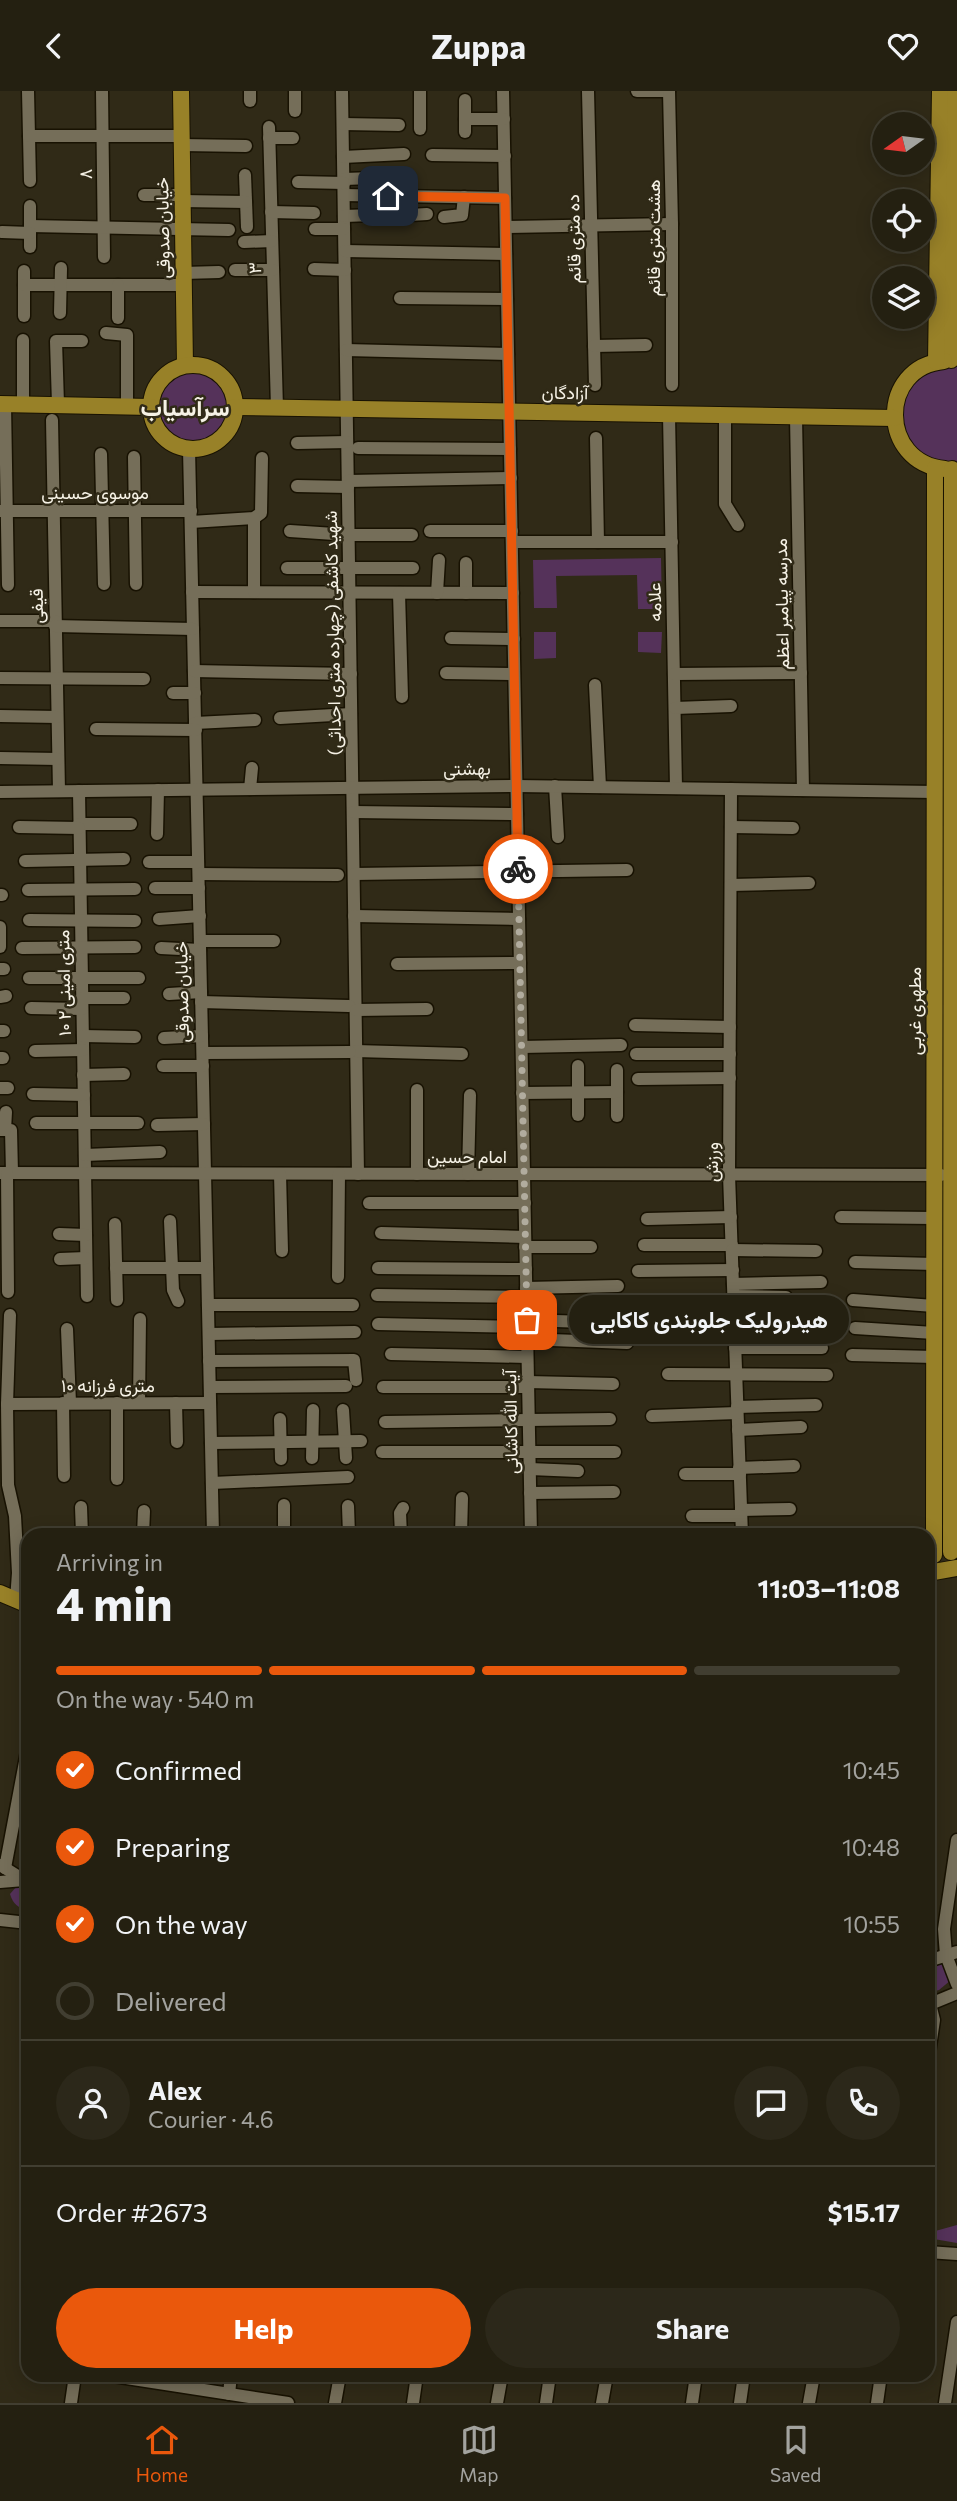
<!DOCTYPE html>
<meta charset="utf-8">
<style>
:root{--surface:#242011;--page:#2c281a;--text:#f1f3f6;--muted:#a3a39f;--line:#413e31;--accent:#ea580c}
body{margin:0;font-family:Commissioner,Vazirmatn,sans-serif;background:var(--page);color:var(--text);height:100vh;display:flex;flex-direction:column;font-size:26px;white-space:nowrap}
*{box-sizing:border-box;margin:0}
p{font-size:23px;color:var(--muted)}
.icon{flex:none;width:38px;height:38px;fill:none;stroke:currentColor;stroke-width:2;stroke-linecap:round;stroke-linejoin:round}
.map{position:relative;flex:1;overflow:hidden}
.details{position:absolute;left:21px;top:1437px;width:914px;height:854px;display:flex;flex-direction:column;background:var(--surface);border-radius:21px;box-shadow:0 4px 18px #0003,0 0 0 2px var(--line)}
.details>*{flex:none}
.needle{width:46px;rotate:256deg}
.controls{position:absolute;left:872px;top:21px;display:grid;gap:14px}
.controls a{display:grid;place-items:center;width:63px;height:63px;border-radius:50%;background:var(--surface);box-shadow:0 4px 18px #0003,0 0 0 2px var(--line);font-size:35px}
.pin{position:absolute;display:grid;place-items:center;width:60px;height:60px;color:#fff;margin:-30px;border-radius:14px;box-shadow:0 4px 10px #0006}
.courier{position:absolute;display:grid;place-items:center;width:70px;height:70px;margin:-35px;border:5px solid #ea580c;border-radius:50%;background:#fff;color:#222;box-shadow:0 2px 9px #0007}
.bubble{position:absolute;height:49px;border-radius:24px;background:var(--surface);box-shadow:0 4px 18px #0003,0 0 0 2px var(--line);font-size:23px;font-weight:700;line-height:49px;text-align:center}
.headline em{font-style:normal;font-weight:700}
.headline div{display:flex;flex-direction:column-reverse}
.headline{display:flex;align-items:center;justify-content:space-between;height:119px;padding:0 35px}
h1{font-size:46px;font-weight:700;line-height:52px}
.bar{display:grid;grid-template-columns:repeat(4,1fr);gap:10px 7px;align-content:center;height:84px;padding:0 35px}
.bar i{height:9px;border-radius:5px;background:var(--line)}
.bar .selected{background:var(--accent)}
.bar p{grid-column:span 4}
.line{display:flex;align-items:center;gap:18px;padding:0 35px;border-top:2px solid var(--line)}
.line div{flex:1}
.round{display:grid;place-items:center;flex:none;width:74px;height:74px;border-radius:37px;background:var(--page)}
ol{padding:0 35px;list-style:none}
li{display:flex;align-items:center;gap:21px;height:77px}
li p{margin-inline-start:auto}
li .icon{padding:7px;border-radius:50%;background:var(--accent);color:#fff;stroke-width:4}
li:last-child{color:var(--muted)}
li i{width:38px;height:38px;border:4px solid var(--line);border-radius:50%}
.primary-button{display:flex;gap:14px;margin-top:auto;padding:14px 35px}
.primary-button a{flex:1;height:80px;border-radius:42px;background:var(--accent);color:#fff;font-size:28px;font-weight:700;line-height:80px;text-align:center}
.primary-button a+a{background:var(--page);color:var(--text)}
header{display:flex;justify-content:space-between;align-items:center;height:91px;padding:0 35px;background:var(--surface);font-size:32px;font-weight:700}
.menu{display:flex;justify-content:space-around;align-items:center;height:98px;border-top:2px solid var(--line);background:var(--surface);font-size:19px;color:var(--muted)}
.menu a{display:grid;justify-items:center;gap:4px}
.menu .selected{color:var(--accent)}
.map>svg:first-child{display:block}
.green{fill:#55325a}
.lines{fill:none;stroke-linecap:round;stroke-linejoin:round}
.minor-casing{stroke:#181202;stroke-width:15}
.major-casing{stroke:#181202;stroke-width:18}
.minor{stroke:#756e59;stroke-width:12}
.major{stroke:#988128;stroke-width:16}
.done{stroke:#b1ac9e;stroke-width:7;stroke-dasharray:0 12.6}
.route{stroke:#ea580c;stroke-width:9}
.labels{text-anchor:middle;stroke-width:5;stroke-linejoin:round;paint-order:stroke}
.street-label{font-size:18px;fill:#f6f2e6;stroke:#302a17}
.district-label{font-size:24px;font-weight:bold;fill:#f6f2e6;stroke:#302a17}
</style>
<header><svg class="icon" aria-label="back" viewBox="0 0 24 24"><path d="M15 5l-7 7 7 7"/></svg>Zuppa<svg class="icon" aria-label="heart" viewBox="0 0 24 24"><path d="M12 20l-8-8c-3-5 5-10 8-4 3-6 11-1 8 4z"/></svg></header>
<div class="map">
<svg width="957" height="2312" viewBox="0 0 957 2312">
<rect width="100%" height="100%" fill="#302a17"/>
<!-- green -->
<g class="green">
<polygon points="949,274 957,275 957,371 946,372 930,368 916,359 906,346 901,313 918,285"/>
<circle cx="192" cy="315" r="35"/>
<polygon points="661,467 662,518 638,518 637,484 556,485 557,517 534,517 533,469"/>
<polygon points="534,541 556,541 556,567 534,568"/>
<polygon points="638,541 662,541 661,562 638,561"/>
<path d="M25 1793 28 1794V1819C18 1817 13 1813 10 1803L17 1795Z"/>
<polygon points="942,1872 947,1875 951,1889 939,1899 928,1902 928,1875"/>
<polygon points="957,2134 957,2152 928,2147 928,2142"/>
</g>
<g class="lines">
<defs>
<g id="minor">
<polyline points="28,0 30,90"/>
<polyline points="102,0 104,166"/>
<polyline points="295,0 295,20"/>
<polyline points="342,0 358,1083"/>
<polyline points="420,0 420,38"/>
<polyline points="503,0 531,1444"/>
<polyline points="588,0 595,294"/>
<polyline points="637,0 669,0"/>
<polyline points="669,0 672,133 672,294"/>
<polyline points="250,10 250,0"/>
<polyline points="465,28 504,28"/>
<polyline points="343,33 399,34"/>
<polyline points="269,36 277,317"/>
<polyline points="465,41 465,9"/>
<polyline points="29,45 182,45"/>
<polyline points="269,47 293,47"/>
<polyline points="182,54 246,55"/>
<polyline points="432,64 505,65"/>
<polyline points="343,66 404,63"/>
<polyline points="245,84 247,136"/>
<polyline points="344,88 373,87"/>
<polyline points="298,91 344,92"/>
<polyline points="144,104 182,104"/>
<polyline points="344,104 505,107"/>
<polyline points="410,105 410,124 427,123"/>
<polyline points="182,110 246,111"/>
<polyline points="30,115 30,156"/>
<polyline points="271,121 314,122"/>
<polyline points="344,125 373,124"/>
<polyline points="444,126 462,124 464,106"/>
<polyline points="30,135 229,139"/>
<polyline points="506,136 672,133"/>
<polyline points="315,138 344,138"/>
<polyline points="2,141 30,142"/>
<polyline points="244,151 272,150"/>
<polyline points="345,160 506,163"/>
<polyline points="314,178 345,179"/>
<polyline points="235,179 273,179"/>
<polyline points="24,180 24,225"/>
<polyline points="183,182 219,181"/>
<polyline points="24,194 183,194"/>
<polyline points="400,207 507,208"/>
<polyline points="60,222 61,177"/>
<polyline points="118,227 118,194"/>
<polyline points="106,242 127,244 127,316"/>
<polyline points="23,249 23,313"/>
<polyline points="594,255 646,254"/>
<polyline points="346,259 508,263"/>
<polyline points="5,313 8,494"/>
<polyline points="58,313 56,250 82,250"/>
<polyline points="669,324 676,697"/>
<polyline points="725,325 725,413 738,434"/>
<polyline points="796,326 803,699"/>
<polyline points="52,329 59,700"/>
<polyline points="596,347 598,451"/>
<polyline points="297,352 347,351"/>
<polyline points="358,357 510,358"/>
<polyline points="189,358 213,1444"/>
<polyline points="101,363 104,493"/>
<polyline points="134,366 136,493"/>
<polyline points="348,390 511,387"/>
<polyline points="297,395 348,396"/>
<polyline points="0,420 191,420"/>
<polyline points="191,431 254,427 261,422 262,367"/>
<polyline points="290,440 349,444 412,444"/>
<polyline points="430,440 512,440"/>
<polyline points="512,451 672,451"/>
<polyline points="466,472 466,502"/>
<polyline points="287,477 413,477"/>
<polyline points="192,501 513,502"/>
<polyline points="254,501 254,427"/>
<polyline points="399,502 402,606"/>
<polyline points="437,502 439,469"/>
<polyline points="0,530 55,530"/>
<polyline points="55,535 193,538"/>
<polyline points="451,547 514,548"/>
<polyline points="194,580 351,583"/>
<polyline points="446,582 514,583"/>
<polyline points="674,583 801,582"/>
<polyline points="0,587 144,588"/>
<polyline points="595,594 600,696"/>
<polyline points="173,602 195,602"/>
<polyline points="675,617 731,615"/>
<polyline points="0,625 57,626"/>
<polyline points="280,627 351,623"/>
<polyline points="195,632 255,629"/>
<polyline points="96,638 196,639"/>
<polyline points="0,667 58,668"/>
<polyline points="555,695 558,746"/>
<polyline points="250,698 252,677"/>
<polyline points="731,698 729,1084 742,1444"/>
<polyline points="79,700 87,1205"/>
<polyline points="0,701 517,695 935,701"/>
<polyline points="353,721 517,723"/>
<polyline points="79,733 131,733"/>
<polyline points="19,736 79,737"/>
<polyline points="731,736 793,737"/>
<polyline points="157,743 158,699"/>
<polyline points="25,770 124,768"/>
<polyline points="149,771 198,771"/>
<polyline points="199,783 338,784"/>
<polyline points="354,783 627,779"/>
<polyline points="731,794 809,792"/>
<polyline points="155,797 199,797"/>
<polyline points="28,799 135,798"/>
<polyline points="0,804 2,804"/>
<polyline points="354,825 519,828"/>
<polyline points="159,828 200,825"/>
<polyline points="29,829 135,830"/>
<polyline points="0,836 0,856"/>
<polyline points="200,850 274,850"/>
<polyline points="22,857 135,856"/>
<polyline points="161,857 200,859"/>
<polyline points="397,873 520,872"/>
<polyline points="0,878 4,878"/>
<polyline points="29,887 139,887"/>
<polyline points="169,903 201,901"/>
<polyline points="0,906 6,905"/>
<polyline points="82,907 124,907"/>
<polyline points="201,911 349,915"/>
<polyline points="31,917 82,918"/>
<polyline points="356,919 427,918"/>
<polyline points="635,934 730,936"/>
<polyline points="0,940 4,940"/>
<polyline points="83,945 135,946"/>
<polyline points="164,947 202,945"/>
<polyline points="522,956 621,954"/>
<polyline points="35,960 83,959"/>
<polyline points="356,960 462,963"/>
<polyline points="203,962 350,961"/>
<polyline points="636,963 730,963"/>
<polyline points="0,967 3,967"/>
<polyline points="163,975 203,975"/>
<polyline points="617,979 617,1025"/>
<polyline points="83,984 124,983"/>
<polyline points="638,988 730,987"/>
<polyline points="0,997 8,997"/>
<polyline points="417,999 417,1083"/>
<polyline points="522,1002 617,1001"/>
<polyline points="33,1003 84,1004"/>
<polyline points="578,1024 578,975"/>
<polyline points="36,1032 138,1032"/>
<polyline points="157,1034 204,1033"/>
<polyline points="0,1039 11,1039 12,1082"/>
<polyline points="5,1039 6,1021"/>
<polyline points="85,1064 160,1061"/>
<polyline points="0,1082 941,1084"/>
<polyline points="7,1082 8,1201"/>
<polyline points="280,1083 282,1160"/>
<polyline points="468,1083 470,1004"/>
<polyline points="369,1112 525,1112"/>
<polyline points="841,1126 934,1127"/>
<polyline points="647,1128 731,1126"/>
<polyline points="170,1130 173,1199 178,1210"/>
<polyline points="115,1133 117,1209"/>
<polyline points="381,1142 525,1146"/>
<polyline points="59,1143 86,1144"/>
<polyline points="644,1154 732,1154"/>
<polyline points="525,1156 591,1156"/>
<polyline points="732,1159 816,1160"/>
<polyline points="60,1168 86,1167"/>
<polyline points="855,1171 934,1173"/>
<polyline points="116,1177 207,1177"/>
<polyline points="378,1177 526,1178"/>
<polyline points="638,1180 733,1179"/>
<polyline points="338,1186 339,1083"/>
<polyline points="733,1193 821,1191"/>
<polyline points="526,1197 618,1195"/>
<polyline points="377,1204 526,1206"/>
<polyline points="734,1205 786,1206"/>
<polyline points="853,1209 934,1215"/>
<polyline points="208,1214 353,1214"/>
<polyline points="658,1214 734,1213"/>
<polyline points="734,1222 817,1228"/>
<polyline points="10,1224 7,1313 8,1394 15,1425 18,1482 16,1509"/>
<polyline points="527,1229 614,1232"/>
<polyline points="657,1232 734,1230"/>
<polyline points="378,1233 527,1236"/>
<polyline points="855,1237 934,1242"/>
<polyline points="67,1238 70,1312"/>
<polyline points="209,1243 355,1241"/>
<polyline points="527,1248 627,1252"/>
<polyline points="735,1257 822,1257"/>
<polyline points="391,1263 527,1266"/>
<polyline points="852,1264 934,1266"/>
<polyline points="209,1270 354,1269 356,1289"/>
<polyline points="668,1283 827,1284"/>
<polyline points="528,1291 613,1293"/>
<polyline points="210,1296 346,1295"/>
<polyline points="383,1296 528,1296"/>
<polyline points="63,1312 64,1385"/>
<polyline points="139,1312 140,1228"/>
<polyline points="176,1312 177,1351"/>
<polyline points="7,1313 210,1312"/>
<polyline points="737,1316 816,1314"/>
<polyline points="343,1319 346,1367"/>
<polyline points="652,1325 737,1322"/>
<polyline points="280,1328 281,1368"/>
<polyline points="385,1331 610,1328"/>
<polyline points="738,1339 801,1336"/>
<polyline points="211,1352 361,1350"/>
<polyline points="382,1361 615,1361"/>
<polyline points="312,1367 313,1319"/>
<polyline points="739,1377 794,1375"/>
<polyline points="530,1378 578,1380"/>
<polyline points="685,1383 740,1383"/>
<polyline points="117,1388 117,1312"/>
<polyline points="212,1392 348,1386"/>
<polyline points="530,1402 614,1401"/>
<polyline points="284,1414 284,1444"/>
<polyline points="348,1415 349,1444"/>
<polyline points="81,1416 82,1444"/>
<polyline points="741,1419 790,1418"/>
<polyline points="692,1425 741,1425"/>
<polyline points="143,1444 144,1420"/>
<polyline points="401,1444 400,1422 403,1417"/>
<polyline points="461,1444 462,1407"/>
<polyline points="957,1749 944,1838 946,1864 957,1893"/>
<polyline points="0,1774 24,1789"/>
<polyline points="5,1777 28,1655"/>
<polyline points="0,1791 24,1789"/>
<polyline points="0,1829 28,1832"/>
<polyline points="928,1870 957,1861"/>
<polyline points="928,1914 957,1902"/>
<polyline points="928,1969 934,1929 930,1913"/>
<polyline points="928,2161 957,2163"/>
<polyline points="107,2284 288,2312"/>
<polyline points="229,2303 231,2284"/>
<polyline points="71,2312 75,2284"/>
<polyline points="335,2312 340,2284"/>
<polyline points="413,2312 417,2284"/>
<polyline points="497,2312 502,2284"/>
<polyline points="546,2312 550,2284"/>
<polyline points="602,2312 607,2284"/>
<polyline points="692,2312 696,2284"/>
<polyline points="740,2312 744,2284"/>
<polyline points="809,2312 814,2284"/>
<polyline points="877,2312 881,2284"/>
<polyline points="945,2312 957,2231"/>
</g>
<g id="major">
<polyline points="181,0 185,274"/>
<polyline points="951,269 954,0"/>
<path d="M944 270C878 276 879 372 945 378"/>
<polyline points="936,271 940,0"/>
<circle cx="193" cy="316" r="42"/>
<polyline points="0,313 151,316"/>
<polyline points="235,316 894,327"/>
<polyline points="951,1461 952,378"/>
<polyline points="934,1464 935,377"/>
<polyline points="928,1482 957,1477"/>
<polyline points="0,1502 28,1514"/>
</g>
</defs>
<!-- minor casing -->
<use href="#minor" class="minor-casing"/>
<!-- major casing -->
<use href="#major" class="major-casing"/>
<!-- minor -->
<use href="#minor" class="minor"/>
<!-- major -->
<use href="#major" class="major"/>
</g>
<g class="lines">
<!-- done -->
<polyline class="done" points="518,778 527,1229"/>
<!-- route -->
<polyline class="route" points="388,105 505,107 518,778"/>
</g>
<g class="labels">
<!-- street labels -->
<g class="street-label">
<text transform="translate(86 83) rotate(-91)" y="6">۸</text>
<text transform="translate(163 137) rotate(-91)" y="6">خیابان صدوقی</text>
<text transform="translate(654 147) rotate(-90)" y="6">هشت متری قائم</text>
<text transform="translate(574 148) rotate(-91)" y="6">ده متری قائم</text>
<text transform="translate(255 177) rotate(-92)" y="6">۳</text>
<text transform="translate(565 302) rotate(1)" y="6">آزادگان</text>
<text x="95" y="408">موسوی حسینی</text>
<text transform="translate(655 511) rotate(-91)" y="6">علامه</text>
<text transform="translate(782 513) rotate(-91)" y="6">مدرسه پیامبر اعظم</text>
<text transform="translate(37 515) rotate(-91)" y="6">قیفی</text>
<text transform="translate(333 542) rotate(-91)" y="6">شهید کاشفی (چهارده متری احداثی)</text>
<text transform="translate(467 678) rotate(-1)" y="6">بهشتی</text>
<text transform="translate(64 892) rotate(-91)" y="6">۱۰ متری امینی ۲</text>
<text transform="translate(182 901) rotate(-91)" y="6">خیابان صدوقی</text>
<text transform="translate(915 920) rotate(-90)" y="6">مطهری غربی</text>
<text x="467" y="1072">امام حسین</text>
<text transform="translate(712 1071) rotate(-90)" y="6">ورزش</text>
<text x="108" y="1301">۱۰ متری فرزانه</text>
<text transform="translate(511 1331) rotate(-91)" y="6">آیت الله کاشانی</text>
</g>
<!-- district labels -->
<g class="district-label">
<text x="185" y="325">سرآسیاب</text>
</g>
</g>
</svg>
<div class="controls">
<a><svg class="needle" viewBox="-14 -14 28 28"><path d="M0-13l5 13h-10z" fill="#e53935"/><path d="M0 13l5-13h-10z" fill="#a3a39f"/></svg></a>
<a><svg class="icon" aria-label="locate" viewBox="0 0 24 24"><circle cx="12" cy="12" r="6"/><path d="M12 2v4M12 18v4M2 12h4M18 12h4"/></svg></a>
<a><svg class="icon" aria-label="layers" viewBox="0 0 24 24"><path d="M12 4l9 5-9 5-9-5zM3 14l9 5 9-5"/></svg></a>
</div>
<div class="pin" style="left:527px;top:1229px;background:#ea580c"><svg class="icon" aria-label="bag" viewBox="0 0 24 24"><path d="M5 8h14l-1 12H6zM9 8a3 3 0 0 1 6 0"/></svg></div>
<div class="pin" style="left:388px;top:105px;background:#1f2937"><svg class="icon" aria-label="home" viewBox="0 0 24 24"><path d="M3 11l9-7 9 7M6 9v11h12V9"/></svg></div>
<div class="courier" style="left:518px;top:778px"><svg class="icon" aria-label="bike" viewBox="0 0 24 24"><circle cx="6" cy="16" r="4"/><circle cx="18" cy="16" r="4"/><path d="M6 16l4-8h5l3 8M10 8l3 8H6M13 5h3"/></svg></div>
<div class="bubble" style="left:569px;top:1204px;width:280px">هیدرولیک جلوبندی کاکایی</div>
<section class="details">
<div class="headline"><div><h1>4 min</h1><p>Arriving in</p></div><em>11:03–11:08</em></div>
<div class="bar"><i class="selected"></i><i class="selected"></i><i class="selected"></i><i></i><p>On the way · 540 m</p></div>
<ol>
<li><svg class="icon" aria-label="check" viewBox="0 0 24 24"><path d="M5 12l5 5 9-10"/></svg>Confirmed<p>10:45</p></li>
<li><svg class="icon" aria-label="check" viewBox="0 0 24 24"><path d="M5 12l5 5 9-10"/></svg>Preparing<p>10:48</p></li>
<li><svg class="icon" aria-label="check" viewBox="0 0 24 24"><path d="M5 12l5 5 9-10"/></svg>On the way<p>10:55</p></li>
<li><i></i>Delivered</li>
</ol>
<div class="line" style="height:126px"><a class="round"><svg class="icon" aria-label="person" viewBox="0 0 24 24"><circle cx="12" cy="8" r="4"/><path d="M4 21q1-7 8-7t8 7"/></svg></a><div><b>Alex</b><p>Courier · 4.6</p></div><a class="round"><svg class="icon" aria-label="chat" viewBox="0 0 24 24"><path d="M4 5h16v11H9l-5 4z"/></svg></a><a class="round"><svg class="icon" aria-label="phone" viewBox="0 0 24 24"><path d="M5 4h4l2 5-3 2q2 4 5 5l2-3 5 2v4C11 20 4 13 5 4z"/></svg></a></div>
<div class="line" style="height:91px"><div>Order #2673</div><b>$15.17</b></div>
<div class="primary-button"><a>Help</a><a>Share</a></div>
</section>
</div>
<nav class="menu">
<a class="selected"><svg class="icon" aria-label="home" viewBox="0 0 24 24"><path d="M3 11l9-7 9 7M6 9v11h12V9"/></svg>Home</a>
<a><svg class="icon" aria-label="map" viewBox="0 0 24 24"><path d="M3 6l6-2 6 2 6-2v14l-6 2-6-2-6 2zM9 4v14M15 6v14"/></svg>Map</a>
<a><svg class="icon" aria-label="saved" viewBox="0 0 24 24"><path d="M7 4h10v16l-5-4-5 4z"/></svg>Saved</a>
</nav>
